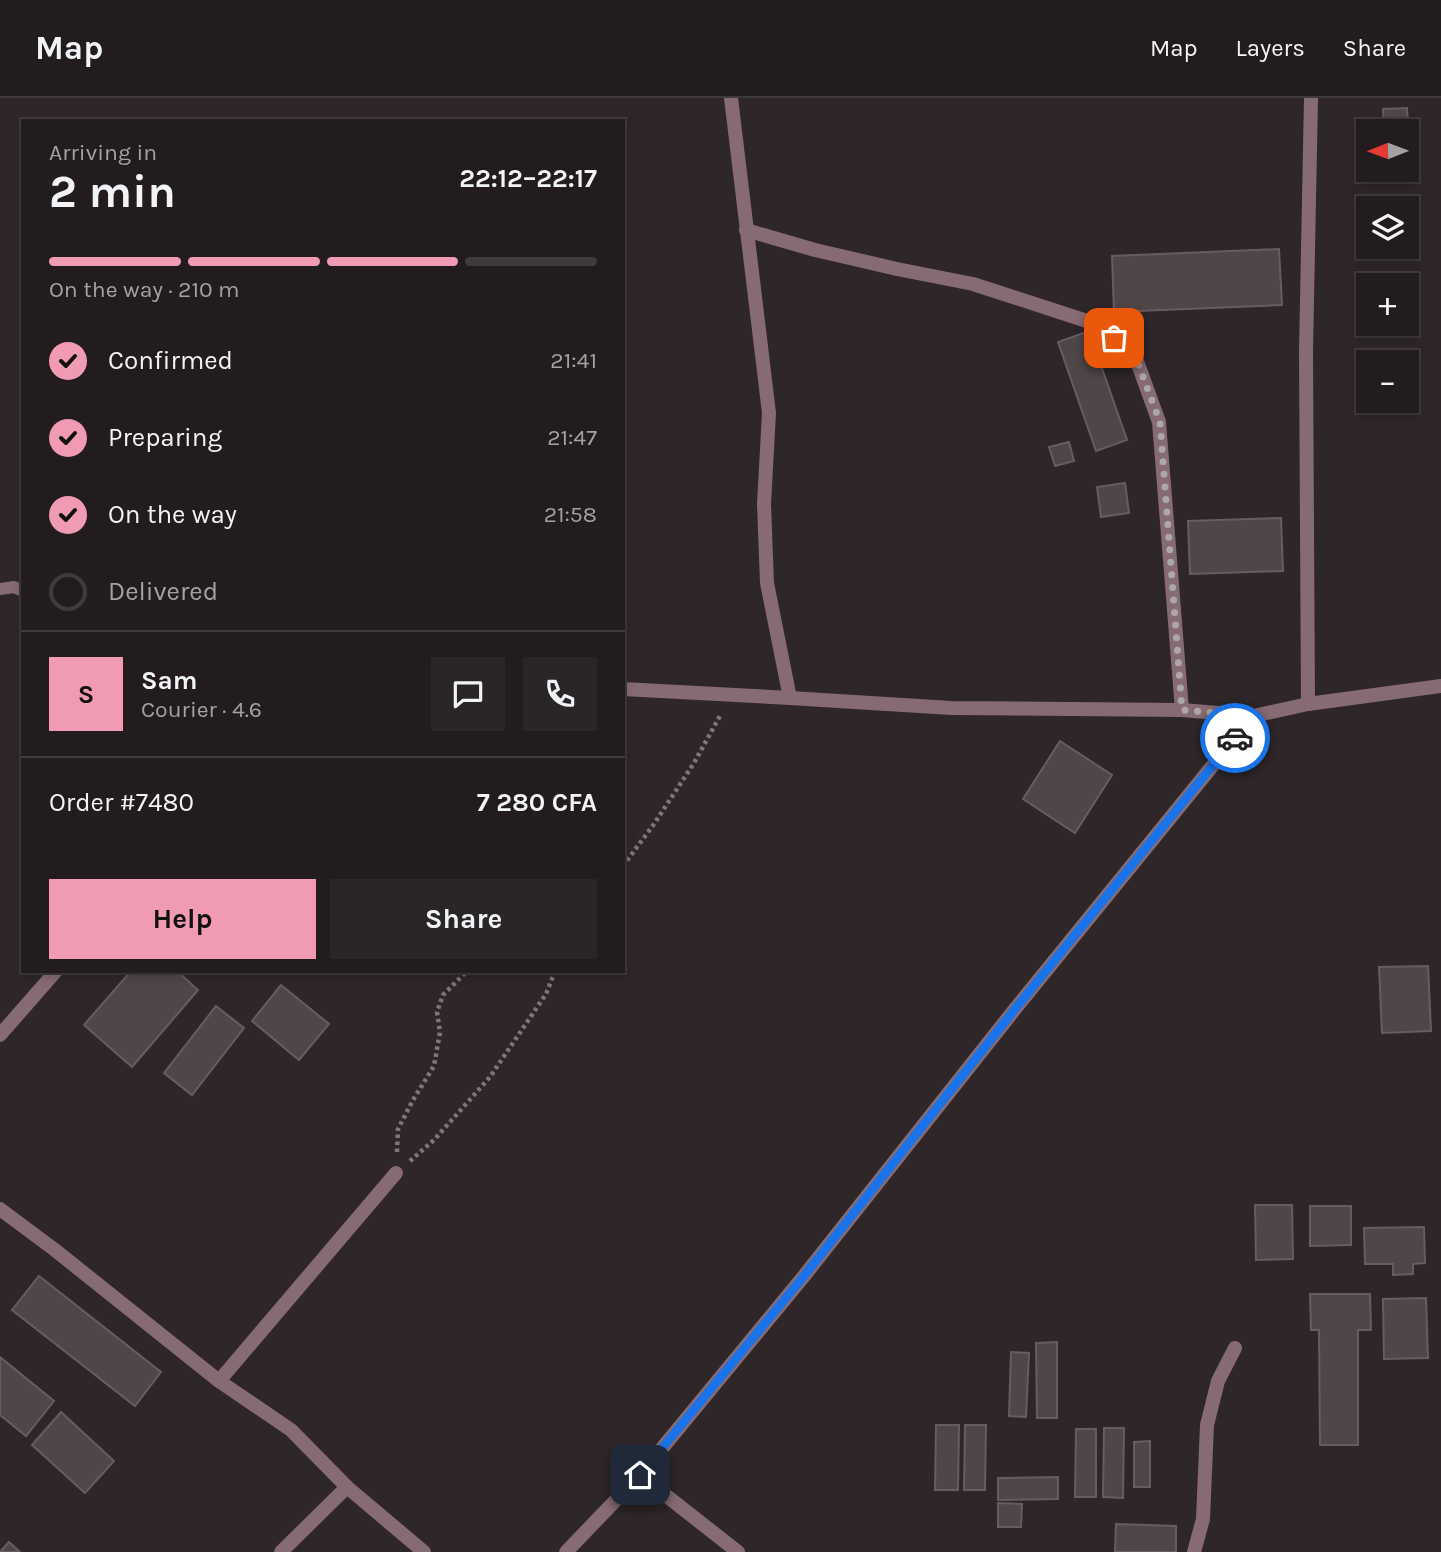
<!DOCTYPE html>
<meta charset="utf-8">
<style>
:root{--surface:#221c1e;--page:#2a2527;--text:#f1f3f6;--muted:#a2a1a4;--line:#3f3a3c;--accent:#f19ab4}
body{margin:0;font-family:Karla,sans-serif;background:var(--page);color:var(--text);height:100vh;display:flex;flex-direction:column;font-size:26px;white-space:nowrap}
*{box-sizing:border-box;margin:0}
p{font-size:23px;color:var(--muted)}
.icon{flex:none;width:38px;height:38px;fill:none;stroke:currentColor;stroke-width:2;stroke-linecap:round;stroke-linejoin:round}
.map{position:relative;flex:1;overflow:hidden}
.panel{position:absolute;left:21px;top:21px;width:604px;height:854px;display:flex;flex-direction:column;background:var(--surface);border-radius:0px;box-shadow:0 4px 10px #0003,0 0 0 2px var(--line)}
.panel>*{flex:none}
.needle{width:46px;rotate:269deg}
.controls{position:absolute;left:1356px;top:21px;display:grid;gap:14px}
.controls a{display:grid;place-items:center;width:63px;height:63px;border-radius:0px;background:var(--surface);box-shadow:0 4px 10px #0003,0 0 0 2px var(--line);font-size:35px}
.pin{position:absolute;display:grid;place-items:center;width:60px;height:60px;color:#fff;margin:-30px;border-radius:14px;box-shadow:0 4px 10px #0006}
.courier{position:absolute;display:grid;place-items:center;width:70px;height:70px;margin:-35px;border:5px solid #1a73e8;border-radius:50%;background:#fff;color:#222;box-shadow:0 2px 9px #0007}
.overview em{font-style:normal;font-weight:700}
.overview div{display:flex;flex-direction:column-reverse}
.overview{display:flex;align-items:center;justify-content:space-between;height:119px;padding:0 28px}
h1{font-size:46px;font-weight:700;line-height:52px}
.bar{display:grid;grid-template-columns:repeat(4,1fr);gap:10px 7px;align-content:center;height:84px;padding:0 28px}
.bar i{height:9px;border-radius:5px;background:var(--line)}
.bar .current{background:var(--accent)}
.bar p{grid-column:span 4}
.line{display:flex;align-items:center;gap:18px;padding:0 28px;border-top:2px solid var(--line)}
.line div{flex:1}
.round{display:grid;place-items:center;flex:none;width:74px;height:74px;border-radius:0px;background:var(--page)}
ol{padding:0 28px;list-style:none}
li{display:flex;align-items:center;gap:21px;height:77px}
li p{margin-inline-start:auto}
li .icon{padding:7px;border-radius:50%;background:var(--accent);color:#111;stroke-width:4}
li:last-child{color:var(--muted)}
li i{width:38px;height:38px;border:4px solid var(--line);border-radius:50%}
.cta{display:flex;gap:14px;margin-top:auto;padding:14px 28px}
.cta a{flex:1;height:80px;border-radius:0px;background:var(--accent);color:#111;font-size:28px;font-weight:700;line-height:80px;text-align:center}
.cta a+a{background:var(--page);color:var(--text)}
header{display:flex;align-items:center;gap:42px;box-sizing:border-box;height:98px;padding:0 35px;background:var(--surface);border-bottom:2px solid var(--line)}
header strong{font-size:33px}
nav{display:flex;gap:38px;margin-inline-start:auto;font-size:24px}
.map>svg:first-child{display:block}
.building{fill:#4f4648;stroke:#675d60;stroke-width:2}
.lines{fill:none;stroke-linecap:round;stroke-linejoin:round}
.path{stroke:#7e7779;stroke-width:4.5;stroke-dasharray:3.5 3.5;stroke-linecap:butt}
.service{stroke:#876b72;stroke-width:12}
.minor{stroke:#876b72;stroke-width:14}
.done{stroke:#ada7a9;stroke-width:7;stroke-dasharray:0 12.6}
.route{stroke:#1a73e8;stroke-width:9}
</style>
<header>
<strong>Map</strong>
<nav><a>Map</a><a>Layers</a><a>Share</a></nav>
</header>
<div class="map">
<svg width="1441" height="1454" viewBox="0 0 1441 1454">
<rect width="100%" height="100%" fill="#2e2628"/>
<!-- building -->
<g class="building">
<polygon points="1407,10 1410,58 1407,58 1407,33 1384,33 1383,11"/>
<polygon points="1279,151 1282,207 1114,214 1112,158"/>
<polygon points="1089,233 1127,342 1096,353 1058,244"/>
<polygon points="1069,344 1074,363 1055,368 1049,349"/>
<polygon points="1125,385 1129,415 1101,419 1097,389"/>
<polygon points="1281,420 1283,473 1190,476 1188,423"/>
<polygon points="1060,643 1112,677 1075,735 1023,701"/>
<polygon points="1428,868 1431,933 1382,935 1379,869"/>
<polygon points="131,873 177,873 198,892 132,969 84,927"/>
<polygon points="281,887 329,926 299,962 252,923"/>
<polygon points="216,908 244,930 192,997 164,975"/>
<polygon points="1255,1107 1292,1107 1293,1161 1256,1162"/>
<polygon points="1310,1108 1351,1108 1351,1147 1310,1148"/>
<polygon points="1424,1129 1425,1165 1413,1166 1413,1176 1393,1177 1393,1166 1365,1166 1364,1130"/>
<polygon points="39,1178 161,1274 135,1308 12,1212"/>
<polygon points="1310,1196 1370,1196 1371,1232 1358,1232 1358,1347 1320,1347 1319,1232 1311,1232"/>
<polygon points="1426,1200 1428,1260 1384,1261 1383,1201"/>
<polygon points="1057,1244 1057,1320 1037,1320 1036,1245"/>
<polygon points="1011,1254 1029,1255 1026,1319 1009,1318"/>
<polygon points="0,1259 54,1303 26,1338 0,1317"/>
<polygon points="61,1314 114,1363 85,1395 32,1347"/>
<polygon points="936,1327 959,1327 958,1392 935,1392"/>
<polygon points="965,1327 986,1327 985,1392 964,1392"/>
<polygon points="1104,1330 1124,1330 1123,1400 1103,1399"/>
<polygon points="1076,1331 1096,1331 1096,1399 1075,1399"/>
<polygon points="1150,1343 1150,1389 1134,1389 1134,1344"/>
<polygon points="1058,1379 1058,1401 998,1402 998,1380"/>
<polygon points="998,1405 1022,1406 1021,1429 998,1429"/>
<polygon points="1116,1426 1176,1428 1176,1454 1115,1454"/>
<polygon points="9,1444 20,1454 0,1454"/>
</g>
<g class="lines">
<!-- path -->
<g class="path">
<polyline points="623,768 654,726 694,665 721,616"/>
<polyline points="397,1054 398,1031 413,1002 434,968 440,934 437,914 443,897 467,873"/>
<polyline points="410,1063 434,1042 490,979 546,896 555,873"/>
</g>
<!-- service -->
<polyline class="service" points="0,491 14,489 23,493"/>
<!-- minor -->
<g class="minor">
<polyline points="731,0 769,315 764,406 767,485 790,600"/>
<polyline points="746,132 815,152 897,171 973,186 1093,225 1134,255 1159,324 1182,612"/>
<polyline points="623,591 790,600 951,610 1182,612 1253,618 1308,606 1441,588"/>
<polyline points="1308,606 1306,253 1311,0"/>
<polyline points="0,937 56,873"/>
<polyline points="0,1111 55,1152 219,1283 291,1332 347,1389 424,1454"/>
<polyline points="219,1283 396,1075"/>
<polyline points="640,1377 738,1454"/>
<polyline points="281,1454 347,1389"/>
<polyline points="566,1454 640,1377 804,1178 1015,911 1253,618"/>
<polyline points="1194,1454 1203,1421 1207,1327 1218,1283 1235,1250"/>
</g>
</g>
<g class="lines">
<!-- done -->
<polyline class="done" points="1114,240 1134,255 1160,324 1182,612 1253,618 1235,640"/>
<!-- route -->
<polyline class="route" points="640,1377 804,1178 1015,911 1235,640"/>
</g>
</svg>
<div class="controls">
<a><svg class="needle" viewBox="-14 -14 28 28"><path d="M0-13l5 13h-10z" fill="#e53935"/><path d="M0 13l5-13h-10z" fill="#a2a1a4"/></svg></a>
<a><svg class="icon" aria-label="layers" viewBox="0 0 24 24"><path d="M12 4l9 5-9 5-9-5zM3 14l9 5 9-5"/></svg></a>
<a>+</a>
<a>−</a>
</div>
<div class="pin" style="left:1114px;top:240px;background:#ea580c"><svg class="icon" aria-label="bag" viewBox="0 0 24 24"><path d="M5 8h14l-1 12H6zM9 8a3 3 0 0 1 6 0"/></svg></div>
<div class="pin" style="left:640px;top:1377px;background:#1f2937"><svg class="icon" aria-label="home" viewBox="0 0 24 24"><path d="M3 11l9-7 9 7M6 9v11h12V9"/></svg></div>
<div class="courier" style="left:1235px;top:640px"><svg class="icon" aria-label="car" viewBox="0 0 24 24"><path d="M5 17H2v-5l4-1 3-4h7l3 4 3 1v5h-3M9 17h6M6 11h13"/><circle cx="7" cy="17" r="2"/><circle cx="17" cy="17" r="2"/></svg></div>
<section class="panel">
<div class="overview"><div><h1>2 min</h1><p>Arriving in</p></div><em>22:12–22:17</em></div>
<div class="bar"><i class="current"></i><i class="current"></i><i class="current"></i><i></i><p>On the way · 210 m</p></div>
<ol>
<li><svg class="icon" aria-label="check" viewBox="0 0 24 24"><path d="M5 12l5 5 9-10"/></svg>Confirmed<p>21:41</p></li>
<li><svg class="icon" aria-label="check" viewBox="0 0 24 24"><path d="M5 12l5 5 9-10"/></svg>Preparing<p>21:47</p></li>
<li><svg class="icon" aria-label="check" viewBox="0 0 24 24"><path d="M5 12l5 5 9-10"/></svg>On the way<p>21:58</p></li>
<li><i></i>Delivered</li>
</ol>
<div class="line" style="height:126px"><b class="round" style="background:var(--accent);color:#111">S</b><div><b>Sam</b><p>Courier · 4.6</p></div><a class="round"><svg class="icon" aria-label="chat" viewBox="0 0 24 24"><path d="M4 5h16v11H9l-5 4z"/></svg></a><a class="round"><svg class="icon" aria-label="phone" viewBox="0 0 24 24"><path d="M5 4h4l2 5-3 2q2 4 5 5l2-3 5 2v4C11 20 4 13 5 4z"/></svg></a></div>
<div class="line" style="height:91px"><div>Order #7480</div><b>7 280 CFA</b></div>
<div class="cta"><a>Help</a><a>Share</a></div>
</section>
</div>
